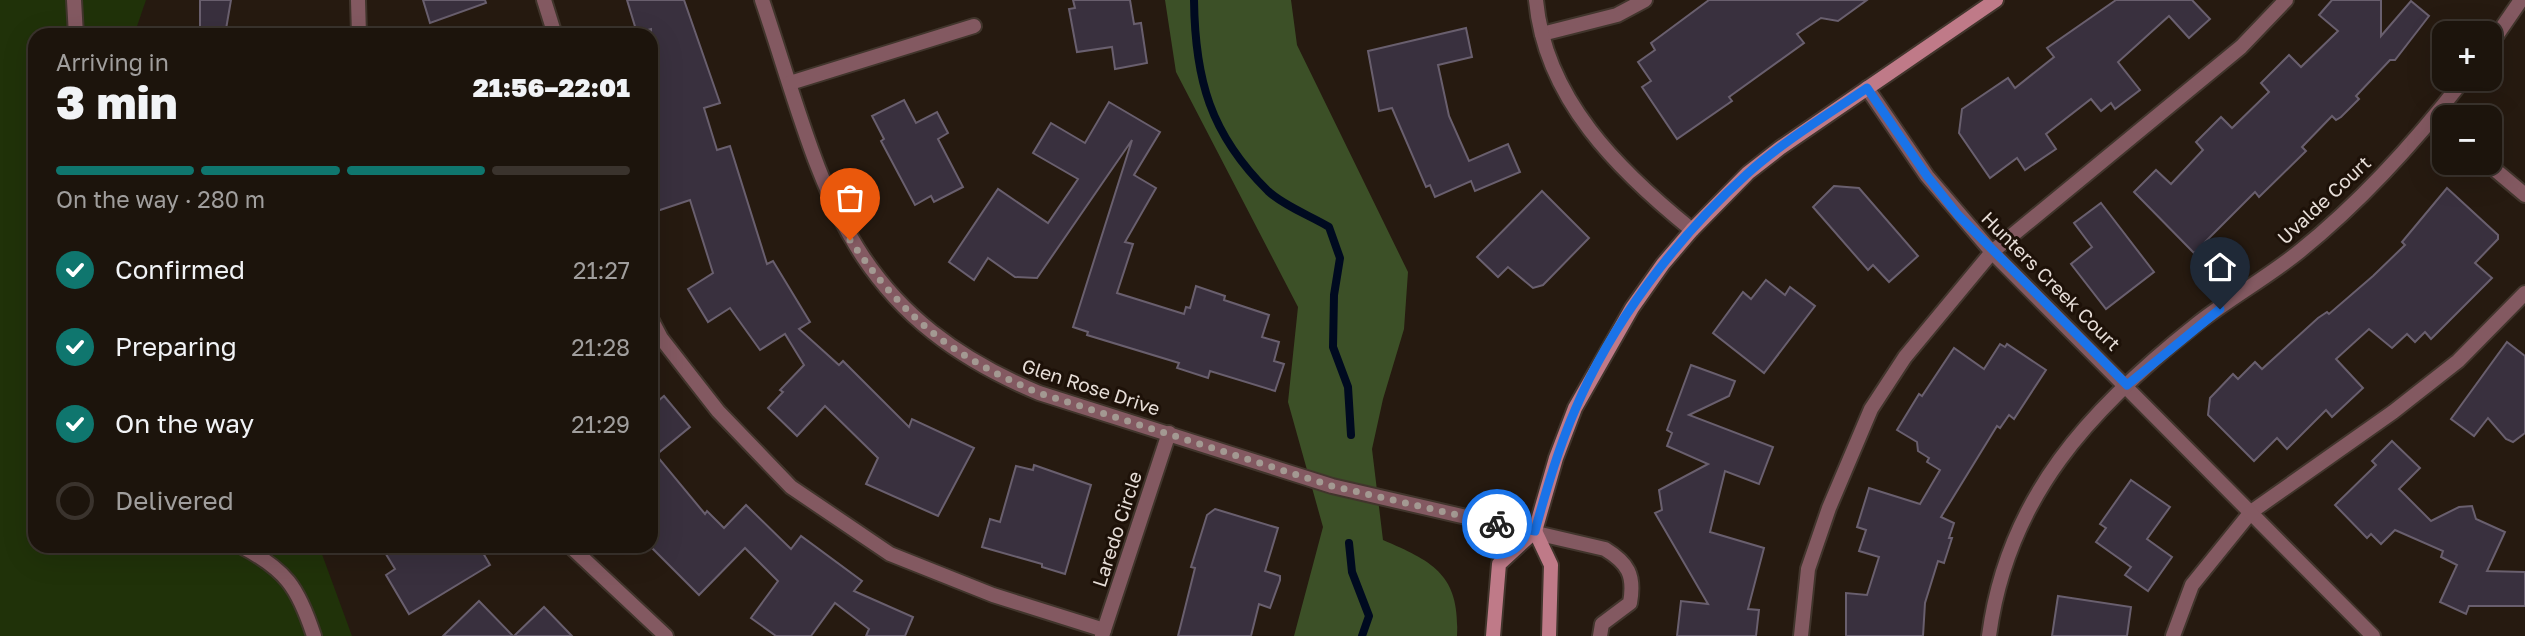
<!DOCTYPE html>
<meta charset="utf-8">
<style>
:root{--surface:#1c140c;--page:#251d15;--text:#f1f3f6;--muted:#a09e9d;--line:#3a332d;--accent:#0f766e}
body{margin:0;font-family:"Golos Text",sans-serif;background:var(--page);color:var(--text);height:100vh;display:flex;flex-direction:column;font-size:26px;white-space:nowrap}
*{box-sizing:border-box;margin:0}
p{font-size:23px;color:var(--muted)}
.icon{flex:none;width:38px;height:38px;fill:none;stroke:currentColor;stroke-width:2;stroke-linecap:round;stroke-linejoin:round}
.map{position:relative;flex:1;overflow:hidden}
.panel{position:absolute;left:28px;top:28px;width:630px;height:525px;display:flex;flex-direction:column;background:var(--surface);border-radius:21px;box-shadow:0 7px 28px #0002,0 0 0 2px var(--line)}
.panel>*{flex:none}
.controls{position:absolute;left:2432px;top:21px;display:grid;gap:14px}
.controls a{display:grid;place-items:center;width:70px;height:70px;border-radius:14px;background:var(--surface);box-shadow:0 7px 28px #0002,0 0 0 2px var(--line);font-size:35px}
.pin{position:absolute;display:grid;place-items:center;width:60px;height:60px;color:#fff;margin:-72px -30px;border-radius:50% 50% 50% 0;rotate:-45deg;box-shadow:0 0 7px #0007}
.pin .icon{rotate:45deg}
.courier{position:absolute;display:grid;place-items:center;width:70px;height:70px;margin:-35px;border:5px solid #1a73e8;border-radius:50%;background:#fff;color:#222;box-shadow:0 2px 9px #0007}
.headline em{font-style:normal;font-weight:800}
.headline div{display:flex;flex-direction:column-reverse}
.headline{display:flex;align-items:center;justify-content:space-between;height:119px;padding:0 28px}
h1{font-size:46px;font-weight:800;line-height:52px}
.bar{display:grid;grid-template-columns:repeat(4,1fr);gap:10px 7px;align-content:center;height:84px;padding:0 28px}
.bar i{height:9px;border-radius:5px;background:var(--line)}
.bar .active{background:var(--accent)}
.bar p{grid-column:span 4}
ol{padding:0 28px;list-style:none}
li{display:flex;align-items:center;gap:21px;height:77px}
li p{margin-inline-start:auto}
li .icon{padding:7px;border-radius:50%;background:var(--accent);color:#fff;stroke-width:4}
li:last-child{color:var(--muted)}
li i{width:38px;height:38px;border:4px solid var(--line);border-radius:50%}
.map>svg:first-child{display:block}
.green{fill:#203209}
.forest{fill:#3c5027}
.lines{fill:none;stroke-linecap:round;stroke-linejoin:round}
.stream{stroke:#000a20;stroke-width:8}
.building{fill:#39303e;stroke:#695f6e;stroke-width:2}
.lane-casing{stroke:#41352c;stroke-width:18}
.street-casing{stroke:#41352c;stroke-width:18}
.secondary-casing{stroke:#41352c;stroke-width:18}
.lane{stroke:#835961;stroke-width:14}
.street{stroke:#835961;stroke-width:14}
.secondary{stroke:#bf7a88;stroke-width:14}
.done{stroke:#a39992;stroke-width:7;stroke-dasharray:0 12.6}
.route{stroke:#1a73e8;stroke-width:9}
.labels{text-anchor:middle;stroke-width:6;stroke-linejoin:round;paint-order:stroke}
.street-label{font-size:19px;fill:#e7ded8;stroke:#1d1108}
</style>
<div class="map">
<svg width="2525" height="636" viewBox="0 0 2525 636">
<rect width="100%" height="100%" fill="#261a10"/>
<!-- green -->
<polygon class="green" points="0,0 146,0 134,35 35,35 35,546 319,546 352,636 0,636"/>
<!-- forest -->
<path class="forest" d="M1165 0H1291L1297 45 1408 272 1404 329 1383 399 1372 449 1383 540C1434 562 1460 575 1457 636H1294L1323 527 1288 402 1298 307 1176 72Z"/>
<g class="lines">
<!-- stream -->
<g class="stream">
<path d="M1194 0C1195 79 1210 134 1268 191 1284 206 1311 216 1329 227L1340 258 1334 295 1333 347 1348 387 1351 435"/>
<polyline points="1349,543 1352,572 1369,616 1362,636"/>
</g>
</g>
<!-- building -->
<g class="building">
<polygon points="200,0 231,0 225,35 200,35"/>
<polygon points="423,0 485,0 486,3 430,23"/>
<polygon points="627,0 684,0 720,103 704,108 717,150 730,146 767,264 773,261 810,322 799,329 839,365 843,361 909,427 912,419 974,448 938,516 866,484 878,458 825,406 797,436 768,408 783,392 780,390 804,365 785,334 760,350 730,308 708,322 688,289 713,273 690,200 651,213 651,29 637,33"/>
<polygon points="1073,0 1130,0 1134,24 1141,23 1147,63 1115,69 1112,47 1077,52 1069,9 1075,8"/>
<polygon points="1709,0 1867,0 1838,21 1821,18 1797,34 1804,43 1729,97 1732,101 1677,139 1642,87 1651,81 1638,62 1655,50 1651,43"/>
<polygon points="2116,0 2192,0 2210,19 2189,38 2169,16 2118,62 2140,90 2115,109 2111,103 2101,111 2091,99 2046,134 2056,149 2025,170 2017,158 1990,178 1959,133 1962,109 2008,78 2015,88 2054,57 2047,48"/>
<polygon points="2332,0 2381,0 2381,36 2411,1 2429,16 2395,60 2390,60 2356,96 2359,99 2341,117 2336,120 2332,116 2302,147 2306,151 2259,197 2255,192 2194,253 2134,192 2156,170 2171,184 2203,150 2196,142 2221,117 2232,128 2269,92 2261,83 2289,55 2301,67 2338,31 2319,15"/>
<polygon points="1466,28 1472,57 1438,65 1449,116 1469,161 1508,144 1520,172 1475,191 1471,181 1435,197 1430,185 1426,187 1392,108 1379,111 1368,51"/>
<polygon points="904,100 916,123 937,112 948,133 938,139 963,187 934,202 931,196 915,205 881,141 884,139 872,116"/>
<polygon points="1109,102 1160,132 1134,175 1156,188 1125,242 1133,244 1117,293 1184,314 1186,307 1190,308 1196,286 1225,296 1224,300 1269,315 1262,337 1279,342 1274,361 1284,364 1275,391 1210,371 1208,378 1177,368 1179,363 1087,335 1088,332 1073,327 1132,140 1037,278 1015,277 988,258 974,280 949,262 998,189 1048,223 1078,179 1033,153 1051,123 1085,143"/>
<polygon points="1834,186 1859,188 1918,256 1889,282 1873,265 1868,270 1813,207"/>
<polygon points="2447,188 2498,235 2498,239 2475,263 2492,278 2431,339 2425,332 2415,342 2407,334 2392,348 2369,329 2336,359 2363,388 2332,417 2326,410 2287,449 2277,438 2254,461 2208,415 2210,398 2233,374 2238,379 2255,362 2262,369 2318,318 2327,312 2329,314 2373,276 2405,245 2402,242"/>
<polygon points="1542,191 1589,238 1543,285 1533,288 1508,267 1498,277 1477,257"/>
<polygon points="2101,203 2154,272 2106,309 2071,264 2092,247 2074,223"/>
<polygon points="1766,280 1785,295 1790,287 1815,306 1764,373 1713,333 1743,292 1751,299"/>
<polygon points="2507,342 2525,356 2525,433 2513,442 2506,439 2488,418 2474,436 2451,419"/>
<polygon points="2000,344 2005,347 2007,344 2046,370 2014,419 2009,415 2000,428 1997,426 1941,517 1954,523 1949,538 1952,538 1944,563 1938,561 1925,603 1923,636 1846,636 1846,593 1867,595 1879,557 1859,551 1866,530 1857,527 1869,488 1920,504 1940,470 1927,462 1929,458 1918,451 1917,442 1897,430 1919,394 1922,396 1954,348 1984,369"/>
<polygon points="1691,365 1735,381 1729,396 1689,415 1773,447 1759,484 1725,471 1710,532 1764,548 1748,609 1759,610 1756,636 1677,636 1681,601 1708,604 1655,513 1662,510 1659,490 1708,464 1667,446 1672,433 1667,430"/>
<polygon points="664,396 690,427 656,455 705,514 707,511 724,528 746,505 791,549 801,536 862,581 854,591 913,617 905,636 866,636 869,629 835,603 811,636 776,636 751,618 778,581 745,548 699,595 651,547 651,407"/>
<polygon points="2392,441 2420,468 2399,489 2431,521 2459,507 2472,506 2476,519 2505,532 2487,571 2525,572 2525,606 2469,606 2466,614 2440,602 2457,565 2441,557 2443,551 2395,530 2381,544 2371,534 2367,538 2335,505 2376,465 2372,461"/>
<polygon points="1034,465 1091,485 1065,574 1042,567 1042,564 982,547 990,519 1000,522 1016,466 1033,470"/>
<polygon points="2131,480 2170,507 2147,539 2172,557 2148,591 2125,575 2131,567 2096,542 2106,528 2100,524"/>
<polygon points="1215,509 1278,528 1265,571 1280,576 1280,580 1270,608 1259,604 1251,636 1178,636 1195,568 1191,567 1207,515"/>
<polygon points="381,546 479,546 490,565 409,614 386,575 395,569"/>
<polygon points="2058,596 2131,607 2127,636 2052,636"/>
<polygon points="479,601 513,636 443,636"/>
<polygon points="544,607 572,636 514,636"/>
</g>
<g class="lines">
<defs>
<g id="lane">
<polyline points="74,0 76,35"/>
<polyline points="544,0 555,35"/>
<polyline points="1542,34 1617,15 1645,0"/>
<polyline points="651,319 661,338 718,411 791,487 890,554 993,595 1104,630"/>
<path d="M241 546C286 570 298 587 314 636"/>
<polyline points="1801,636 1808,569 1829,508 1871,409 1905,357 1992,252 2241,47 2286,0"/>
<polyline points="2173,636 2192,585 2251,512 2393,412 2458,361 2525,293"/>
</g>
<g id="street">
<polyline points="358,0 359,35"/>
<path d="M762 0C824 185 841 310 1039 393L1332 486 1605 549C1628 563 1635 575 1630 603L1602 624 1600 636"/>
<path d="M1536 0C1545 99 1619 171 1692 230"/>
<polyline points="2490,45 2521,0"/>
<polyline points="790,83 974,26"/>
<polyline points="1867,88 1927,176 1992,252 2373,636"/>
<polyline points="2433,119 2445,128"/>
<polyline points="2487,163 2525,195"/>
<polyline points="570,546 666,636"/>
<polyline points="1102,636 1169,433"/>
<path d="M1989 636C2007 497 2091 408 2197 324 2230 298 2268 277 2300 251 2362 201 2416 141 2464 79"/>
</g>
<g id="secondary">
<polyline points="1535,531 1551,565 1549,636"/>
<polyline points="1493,636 1499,564 1535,531 1556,458 1575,408 1632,308 1663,264 1692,230 1748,173 1780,148 1996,0"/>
</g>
</defs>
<!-- lane casing -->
<use href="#lane" class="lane-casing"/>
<!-- street casing -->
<use href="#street" class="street-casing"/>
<!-- secondary casing -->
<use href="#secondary" class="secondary-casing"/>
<!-- lane -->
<use href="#lane" class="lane"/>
<!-- street -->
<use href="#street" class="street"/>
<!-- secondary -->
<use href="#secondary" class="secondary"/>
</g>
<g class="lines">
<!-- done -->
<path class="done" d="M850 240C905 319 951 356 1039 393L1332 486 1497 524"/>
<!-- route -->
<path class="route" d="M1497 524 1535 531C1546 490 1558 449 1575 410 1611 324 1677 237 1746 175 1782 142 1826 116 1867 88L1927 176 1958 215 2127 385 2220 309"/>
</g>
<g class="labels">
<!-- street labels -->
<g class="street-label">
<text transform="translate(2324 200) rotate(-43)" y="7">Uvalde Court</text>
<text transform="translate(2051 281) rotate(45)" y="7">Hunters Creek Court</text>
<text transform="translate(1091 387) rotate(18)" y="7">Glen Rose Drive</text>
<text transform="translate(1117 529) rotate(-72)" y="7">Laredo Circle</text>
</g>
</g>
</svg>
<div class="controls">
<a>+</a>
<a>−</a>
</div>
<div class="pin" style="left:850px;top:240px;background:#ea580c"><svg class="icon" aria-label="bag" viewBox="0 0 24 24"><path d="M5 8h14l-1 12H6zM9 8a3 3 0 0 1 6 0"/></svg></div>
<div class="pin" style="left:2220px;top:309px;background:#1f2937"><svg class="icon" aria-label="home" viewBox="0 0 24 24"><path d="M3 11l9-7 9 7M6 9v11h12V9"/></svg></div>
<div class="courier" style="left:1497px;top:524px"><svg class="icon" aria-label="bike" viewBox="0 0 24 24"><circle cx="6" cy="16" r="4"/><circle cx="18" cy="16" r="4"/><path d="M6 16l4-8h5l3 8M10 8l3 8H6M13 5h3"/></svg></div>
<section class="panel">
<div class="headline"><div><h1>3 min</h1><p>Arriving in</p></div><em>21:56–22:01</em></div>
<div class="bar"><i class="active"></i><i class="active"></i><i class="active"></i><i></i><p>On the way · 280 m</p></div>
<ol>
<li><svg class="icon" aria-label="check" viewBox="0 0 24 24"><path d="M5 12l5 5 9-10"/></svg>Confirmed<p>21:27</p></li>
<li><svg class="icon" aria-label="check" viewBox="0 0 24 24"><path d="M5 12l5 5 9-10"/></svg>Preparing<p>21:28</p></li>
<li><svg class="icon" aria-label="check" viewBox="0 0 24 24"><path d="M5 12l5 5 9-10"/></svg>On the way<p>21:29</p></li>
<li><i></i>Delivered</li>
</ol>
</section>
</div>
